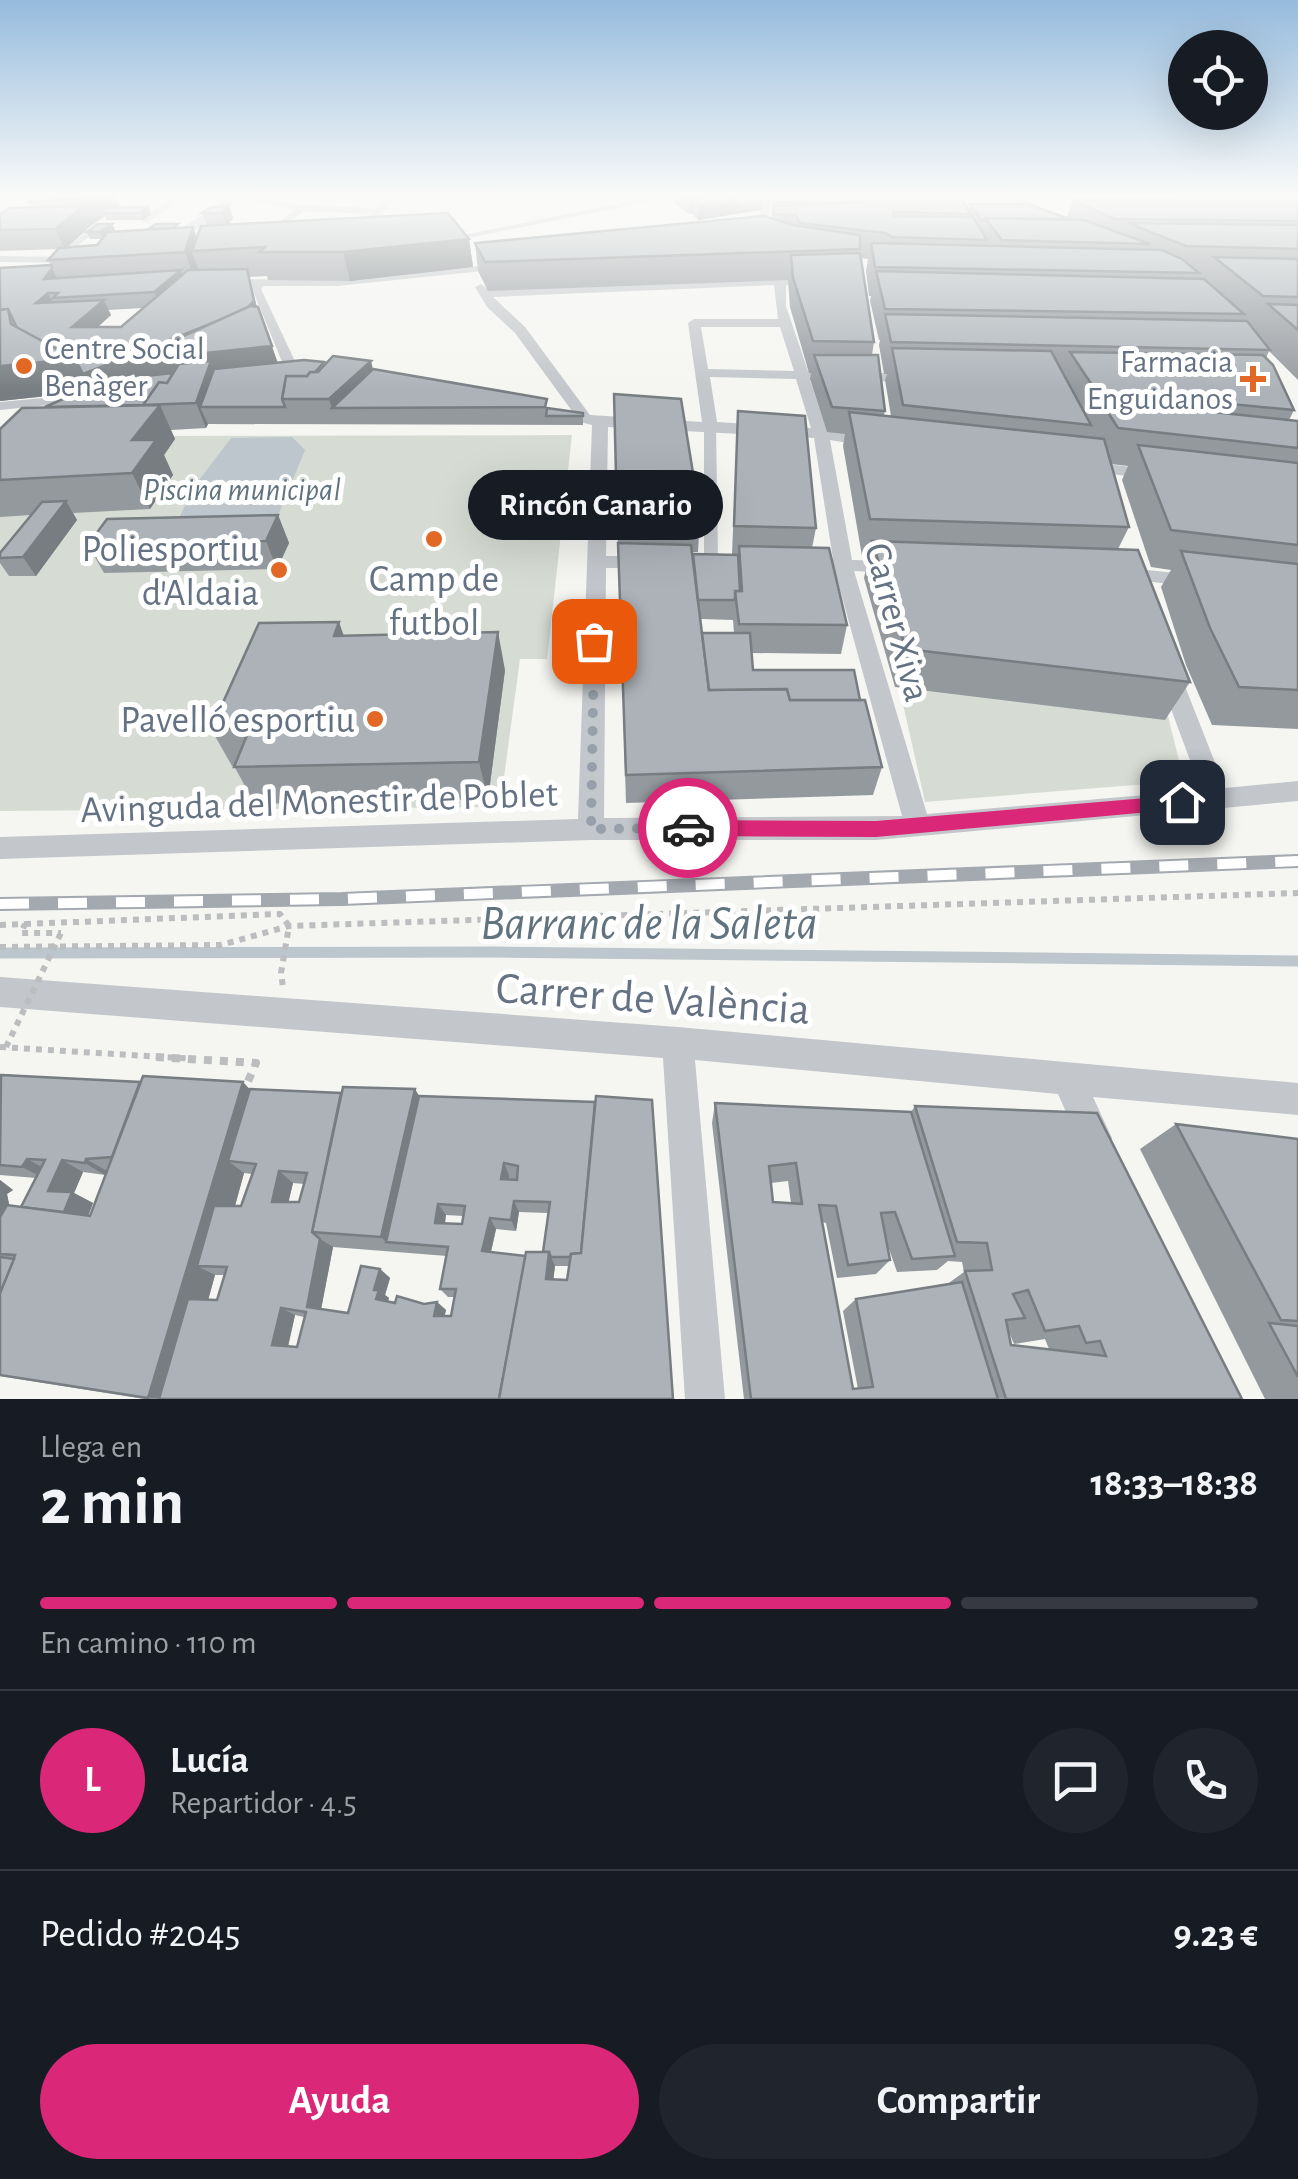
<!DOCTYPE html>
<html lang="es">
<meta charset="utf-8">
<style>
:root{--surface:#171b24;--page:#20242c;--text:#f1f3f6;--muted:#9ea1a6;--line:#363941;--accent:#db2777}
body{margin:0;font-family:"Alegreya Sans",sans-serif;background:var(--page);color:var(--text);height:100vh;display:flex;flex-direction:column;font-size:38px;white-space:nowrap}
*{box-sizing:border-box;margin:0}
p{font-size:32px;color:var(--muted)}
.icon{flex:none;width:55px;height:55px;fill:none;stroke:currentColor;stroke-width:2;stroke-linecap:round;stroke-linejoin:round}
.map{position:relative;height:1399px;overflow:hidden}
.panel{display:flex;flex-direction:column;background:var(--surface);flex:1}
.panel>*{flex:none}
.controls{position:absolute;left:1168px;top:30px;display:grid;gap:20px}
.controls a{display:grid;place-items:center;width:100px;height:100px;border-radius:50%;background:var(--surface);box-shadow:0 10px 40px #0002;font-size:50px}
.pin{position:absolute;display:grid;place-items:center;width:85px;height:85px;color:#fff;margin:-42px;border-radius:20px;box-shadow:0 5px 15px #0006}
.courier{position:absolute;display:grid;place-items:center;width:100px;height:100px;margin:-50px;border:8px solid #db2777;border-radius:50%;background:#fff;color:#222;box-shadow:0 2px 12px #0007}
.bubble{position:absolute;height:70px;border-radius:35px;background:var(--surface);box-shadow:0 10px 40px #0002;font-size:32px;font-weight:700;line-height:70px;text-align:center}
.headline em{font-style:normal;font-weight:700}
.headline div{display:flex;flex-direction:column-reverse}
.headline{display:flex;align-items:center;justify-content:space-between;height:170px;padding:0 40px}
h1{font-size:65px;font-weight:700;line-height:75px}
.bar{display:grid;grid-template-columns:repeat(4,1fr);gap:15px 10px;align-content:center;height:120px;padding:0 40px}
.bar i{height:12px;border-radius:8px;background:var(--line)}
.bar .current{background:var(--accent)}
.bar p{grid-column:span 4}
.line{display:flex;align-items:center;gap:25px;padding:0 40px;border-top:2px solid var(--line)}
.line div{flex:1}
.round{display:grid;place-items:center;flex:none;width:105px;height:105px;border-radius:52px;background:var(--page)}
.primary-button{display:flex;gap:20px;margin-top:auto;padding:20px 40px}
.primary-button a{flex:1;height:115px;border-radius:60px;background:var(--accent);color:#fff;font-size:40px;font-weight:700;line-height:115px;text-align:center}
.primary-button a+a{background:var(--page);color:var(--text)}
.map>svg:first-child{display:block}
.green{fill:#d6dcd3}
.water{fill:#bcc6cc}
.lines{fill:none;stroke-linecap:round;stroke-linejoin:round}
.stream{stroke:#bcc6cc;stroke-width:11}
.path-far1{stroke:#bbbdbf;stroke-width:6;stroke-dasharray:6 6;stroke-linecap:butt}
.path{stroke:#bbbdbf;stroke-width:8;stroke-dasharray:8 8;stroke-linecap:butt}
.pedestrian{fill:#c3c6ca;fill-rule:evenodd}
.minor{fill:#c3c6ca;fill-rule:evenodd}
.rail-casing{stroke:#a4a8af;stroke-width:14}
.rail{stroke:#fff;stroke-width:10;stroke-dasharray:29;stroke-linecap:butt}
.path-bridge{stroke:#bbbdbf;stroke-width:6;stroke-dasharray:6 6;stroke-linecap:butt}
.wall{fill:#94999e;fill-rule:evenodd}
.shaded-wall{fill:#787d81}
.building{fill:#acb2b8;stroke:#787d81;stroke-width:2.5;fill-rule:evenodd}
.route{fill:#db2777}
.done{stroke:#97a0aa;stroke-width:10;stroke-dasharray:0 18}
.poi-dot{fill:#e26826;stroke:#fff;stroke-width:4}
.labels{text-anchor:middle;stroke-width:10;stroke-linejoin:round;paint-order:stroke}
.far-poi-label{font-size:32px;fill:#657283;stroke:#fff;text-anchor:start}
.far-water-label{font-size:32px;font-style:italic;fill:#60737f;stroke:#fff}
.poi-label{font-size:38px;fill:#657283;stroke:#fff;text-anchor:end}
.street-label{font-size:38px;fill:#657283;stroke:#fff}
.near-street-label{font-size:45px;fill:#657283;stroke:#fff}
.near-water-label{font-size:48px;font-style:italic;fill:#60737f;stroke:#fff}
</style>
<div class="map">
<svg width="1298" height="1399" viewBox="0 0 1298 1399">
<rect width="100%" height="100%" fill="#f5f6f2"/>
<!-- green -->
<g class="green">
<polygon points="572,435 547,659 520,659 500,807 0,811 0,482 128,436"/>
<polygon points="898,682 1168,716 1184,781 925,802"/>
</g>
<!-- water -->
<polygon class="water" points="292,437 305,450 273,528 172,532 196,484 231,438"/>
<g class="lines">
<!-- stream -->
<polyline class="stream" points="0,953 495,952 1298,961"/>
<!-- path-far1 -->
<g class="path-far1">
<polyline points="25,924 280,914 289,926 281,973 283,987"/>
<polyline points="0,925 25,924 21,933 61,933"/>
<polyline points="0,947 221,945 289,926 1298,893"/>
<polyline points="0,1047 196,1059"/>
</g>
<!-- path -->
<polyline class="path" points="156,1057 256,1063 246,1086"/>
<!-- pedestrian -->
<g class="pedestrian">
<polygon points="300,206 307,208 280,229 265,231 261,229 275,225"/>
<polygon points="89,222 105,225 57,261 51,261 51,257 94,227 89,226"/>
<polygon points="710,421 716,425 718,561 711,565 704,561 704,425"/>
</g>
<!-- minor -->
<g class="minor">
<polygon points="0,196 55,196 56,197 0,202"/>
<polygon points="175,196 186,196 148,222 142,222 142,218"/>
<polygon points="229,196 303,205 376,208 391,196 401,196 368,223 363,220 370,214 303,211"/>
<polygon points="657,196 676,196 438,244 433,241"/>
<polygon points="762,196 772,196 766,239 771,243 766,246 756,241"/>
<polygon points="1010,196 1020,196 1051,222 1042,224"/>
<polygon points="227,200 235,202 192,232 180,229"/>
<polygon points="0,256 76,257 81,260 76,263 0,262"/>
<polygon points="509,263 513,268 337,286 264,286 261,289 301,374 294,378 287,374 251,286 222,285 216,282 222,279 337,280"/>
<path d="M796 278 800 283 786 285V306L808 371 917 374 924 378 917 382 810 380 827 431 872 437 880 442 872 447 830 440 852 560 896 561 906 567 896 573 854 571 927 814 1201 790 1157 671 1168 663 1179 671 1225 788 1298 781V801L876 840H591L0 859V837L578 819 592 425 547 414V408L572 411 515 333 487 307 475 287 481 284 489 290ZM774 285 778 319H694L688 323 702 422 590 415 525 327 493 297ZM701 327H780L794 371 708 369ZM710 377 796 379 811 428 717 422ZM608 427 814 438 833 559 803 558 794 564 803 570 835 571 902 816 604 818 606 568H646L655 562 646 556H606Z"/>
<polygon points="160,366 167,370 165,373 93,404 86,401 0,410 0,402 98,393"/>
<polygon points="1083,461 1155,470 1163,475 1155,480 1077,469 1075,466"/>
<polygon points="1118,567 1195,575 1205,581 1195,587 1111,577 1108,573"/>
<polygon points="0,977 678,1027 1298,1083 1298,1115 1093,1097 1112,1138 1107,1150 1095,1155 1083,1150 1058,1094 695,1060 725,1399 685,1399 663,1058 0,1007"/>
</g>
<defs>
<polyline id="rail" points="0,904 342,899 1298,861"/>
</defs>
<!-- rail casing -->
<use href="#rail" class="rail-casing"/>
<!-- rail -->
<use href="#rail" class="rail"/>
<!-- path-bridge -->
<polyline class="path-bridge" points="6,1047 61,933"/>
</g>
<!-- wall -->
<g class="wall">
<path d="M38 196H116L120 206 117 208 151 214 143 220H106L105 216 92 225 67 247 97 245 102 239H90L87 232 112 224 115 231 179 227 197 237 207 226 202 213 229 205 233 218 228 224 469 239 473 267 350 281 268 280 267 276 249 277 257 307 278 363 324 362 325 365 373 369 547 408 583 413V425L208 424 206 428 171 430 175 439 164 455 173 475 150 509 73 513 77 520 36 576H9L0 563V553L31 515 0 517V429L78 393 0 401V268L51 265 48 260 58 249 0 251V214L32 207 30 202ZM143 308 121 327H98L111 315 108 310ZM134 374 136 378 132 387 118 388 107 385Z"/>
<polygon points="674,196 747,196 761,203 761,210 698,220 693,215 693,213 689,214 674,203"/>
<path d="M773 196H995V198H962L969 210 970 204 1067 219 1072 200 1298 201V380L1269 351 1266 358 1294 410 1289 420 1298 421V729L1212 725 1186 665 1161 587 1171 570 1151 567 1122 480 1128 466 1111 464 1129 527 1118 549 1190 682 1165 720 895 687 864 578 869 556H862L843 446 845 434 827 432 810 379 811 373H809L790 307 788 280 488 291 478 271 475 243 772 218ZM861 258 868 259 866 271 869 296H871L870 301 879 340H880L879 345 884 374H887L885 380 891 416 884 415 885 411 872 355 874 342Z"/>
<path d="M738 411 816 528 812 548 847 625 841 654 752 653 753 670 860 700 882 767 873 795 626 803 617 514 700 516 698 552H692L693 554 738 556V554H732ZM701 619 733 620 734 633H702Z"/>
<polygon points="278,515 289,543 277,569 104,573 88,545"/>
<polygon points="344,636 505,670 488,799 255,804 234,766 232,766 211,729"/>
<path d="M0 1074 250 1089 595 1102 673 1399H144L0 1376V1180L13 1190 7 1194 9 1205 21 1207 36 1178 0 1175ZM83 1172 105 1175 90 1216H88L93 1203 74 1193ZM244 1173 252 1174 241 1206H235ZM293 1183 304 1184 299 1202H288ZM519 1212 548 1213 543 1252 526 1256 491 1252 496 1229 516 1231ZM446 1215 463 1216 462 1224H445ZM333 1247 447 1256 440 1289 448 1297H455L451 1316H444L446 1310 437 1302 424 1304 388 1301 389 1298 385 1295 390 1278 380 1269 348 1313 321 1309ZM555 1266H569L567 1280 553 1279ZM215 1275H225L217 1300H208ZM295 1315 304 1317 297 1347 288 1346Z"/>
<path d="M715 1103 911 1112 915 1106 1242 1399H744L712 1123ZM788 1181 791 1203 773 1202 771 1183ZM822 1222 826 1223 837 1278 876 1274 890 1260 887 1243 897 1272 937 1270 948 1261 962 1262 964 1272 946 1285 856 1299 843 1311 858 1389H853ZM1007 1327 1014 1344 1045 1339 1049 1349 1011 1345Z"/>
<polygon points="1176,1124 1298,1139 1298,1399 1265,1399 1140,1149"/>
</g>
<!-- shaded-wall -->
<g class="shaded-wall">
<polygon points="85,196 116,196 120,206 109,213 104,213 105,216 92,225 65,249 55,229 83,206 80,199"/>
<polygon points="703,198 761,203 761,210 698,220 699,206 693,202 693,213 689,214 690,201"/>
<polygon points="229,205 233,218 227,227 222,213"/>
<polygon points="148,207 151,214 143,220 140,213"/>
<polygon points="112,224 115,231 103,239 100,232"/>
<polygon points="193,227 202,251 192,251 198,270 195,281 185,252"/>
<polygon points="469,239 473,267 350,281 343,252"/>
<polygon points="52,268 59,283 44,279"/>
<polygon points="247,269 259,316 272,346 280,371 200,407 208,424 206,428 196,403 140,386 134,374 92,391 0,401 0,366 75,359"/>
<polygon points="181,270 186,285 160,307 154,292"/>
<polygon points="48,293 56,308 36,303"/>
<polygon points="104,300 111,315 79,343 72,327"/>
<polygon points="371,361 377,386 332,408 329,399"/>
<polygon points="160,405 175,439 164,455 173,475 150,509 132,473 132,440"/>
<polygon points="66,501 77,520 36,576 23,557"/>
<polygon points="278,515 289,543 277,569 266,541"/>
<polygon points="339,622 352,659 334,636"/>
<polygon points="498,632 505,670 488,799 479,762"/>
<polygon points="243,1082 263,1103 228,1161 244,1173 218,1267 197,1266 215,1275 181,1399 148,1398"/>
<polygon points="415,1089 427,1109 386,1242 381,1237"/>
<polygon points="27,1159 49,1171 45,1179 22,1167"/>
<polygon points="86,1159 107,1171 105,1175 85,1163"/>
<polygon points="62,1160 83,1172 74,1193 93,1203 84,1227 62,1217 48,1191"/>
<polygon points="504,1163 509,1175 507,1191 501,1179"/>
<polygon points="279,1171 293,1183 286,1213 272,1202"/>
<polygon points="0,1180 13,1190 7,1194 11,1213 0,1235"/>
<polygon points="514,1201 519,1212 516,1231 511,1220"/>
<polygon points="438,1204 446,1215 443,1234 435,1223"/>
<polygon points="490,1218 496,1229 489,1260 482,1251"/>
<polygon points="320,1239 333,1247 320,1315 307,1307"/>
<polygon points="549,1252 555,1266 552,1292 546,1279"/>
<polygon points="380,1269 390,1278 385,1295 389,1298 386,1306 376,1299 374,1290"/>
<polygon points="437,1302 446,1310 443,1323 434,1316"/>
<polygon points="281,1308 295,1315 287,1351 272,1345"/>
</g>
<!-- building -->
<g class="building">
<polygon points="38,196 50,196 50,198 47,201 30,202"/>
<polygon points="53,196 85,196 80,199 47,200"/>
<polygon points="683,196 730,196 738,200 699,206 693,202 703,198 690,201"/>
<polygon points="730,196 747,196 761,203 738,207 738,200"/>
<polygon points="775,196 961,197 971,214 893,212 893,216 973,217 987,240 892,237 885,233 800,223 796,215 773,214 774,206 867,202 774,202"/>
<polygon points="1072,200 1298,201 1298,221 1115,219"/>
<polygon points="970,204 1028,204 1069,219 985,218 986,220 981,220"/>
<polygon points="229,205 222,213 202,213 210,208"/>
<polygon points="84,206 55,229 0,230 0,214 10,208"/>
<polygon points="148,207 140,213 104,213 103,208"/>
<polygon points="448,213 469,239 343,252 259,252 265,247 192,251 201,226"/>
<polygon points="764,216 793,225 860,235 860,249 485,262 475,243"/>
<polygon points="985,218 1084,220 1150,244 1002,240"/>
<polygon points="1128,223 1298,225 1298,249 1186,246"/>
<polygon points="98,224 112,224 100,232 87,232"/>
<polygon points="156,224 178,224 173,228 148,229"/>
<polygon points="193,227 185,252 48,260 59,248 97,245 108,232"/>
<polygon points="871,243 1162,250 1182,259 1199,273 875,267"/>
<polygon points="860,253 874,342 813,341 793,278 791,255"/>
<polygon points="1214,257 1298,259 1298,297 1263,296"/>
<polygon points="51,265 52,268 44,279 181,270 154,292 53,298 58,293 48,293 36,303 104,300 72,327 121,327 188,270 247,269 254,301 247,308 223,319 83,374 75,359 17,328 8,309 0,310 0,268"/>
<polygon points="876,271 1204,279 1244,314 885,309"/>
<polygon points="1268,304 1298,305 1298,330"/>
<polygon points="250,306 258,307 272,346 128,361"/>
<polygon points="8,309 11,324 75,359 0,366 0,310"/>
<polygon points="885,314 1247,321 1270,350 891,342"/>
<polygon points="892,348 1051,351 1091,425 903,405"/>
<polygon points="1070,352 1263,355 1273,365 1294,410 1096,391"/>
<polygon points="814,355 878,355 885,411 832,407"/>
<polygon points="333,356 371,361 329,399 282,399 286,376 307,376 310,372 318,372"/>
<polygon points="304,360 324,362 315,372 310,372 307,376 286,376 282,399 285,407 200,407 214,369"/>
<polygon points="211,361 196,403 143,405 159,382 167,383 179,364"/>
<polygon points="373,369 547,399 545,407 332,408"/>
<polygon points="173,373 167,383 159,382 143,405 45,407 101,382 129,392 136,377"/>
<polygon points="132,387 129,392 118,388"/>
<polygon points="614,394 681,399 700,516 617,514"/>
<polygon points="1100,400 1298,421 1298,448 1118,428"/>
<polygon points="160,405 132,440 156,440 132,473 0,480 0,429 22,408"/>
<polygon points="547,408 583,413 583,416 546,416"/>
<polygon points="738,411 805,416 816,528 734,526"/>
<polygon points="849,412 1104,439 1129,527 870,519"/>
<polygon points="1138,445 1298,463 1298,545 1171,530"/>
<polygon points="66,501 23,557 0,558 0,553 42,502"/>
<polygon points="278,515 266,541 88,545 107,519"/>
<polygon points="872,541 1138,550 1190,682 906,649"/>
<polygon points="618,543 691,545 709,690 787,689 790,700 865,700 882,767 626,775"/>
<polygon points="739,546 829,548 847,625 739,624 735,591 742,591"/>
<polygon points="1181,551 1298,564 1298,690 1239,687 1210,628"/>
<polygon points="693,554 738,555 740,591 735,591 735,600 698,600"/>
<polygon points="339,622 334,636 498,632 479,762 234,767 250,728 211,729 259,623"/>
<polygon points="702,633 750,633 753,670 854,670 860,700 790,700 787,689 709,690"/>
<polygon points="1,1075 140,1082 112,1157 86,1159 85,1163 62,1160 48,1191 72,1192 64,1212 21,1207 45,1160 27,1159 22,1167 0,1165"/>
<polygon points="143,1076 243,1082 148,1398 0,1375 0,1293 15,1255 0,1254 0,1217 7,1205 90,1216"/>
<polygon points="343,1087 415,1089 381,1237 312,1232"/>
<path d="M250 1089 341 1093 312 1232 320 1239 307 1307 348 1313 361 1266 380 1269 374 1290H379L376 1299 395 1303 397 1296 424 1304 437 1302 434 1316H451L456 1289H440L448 1247 386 1242 419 1096 595 1102 581 1253 571 1254 570 1257H551L549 1252H543L550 1202 514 1201 511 1220 490 1218 482 1251 526 1256 499 1399H159L188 1299 217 1300 227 1267 197 1266 214 1206H241L256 1164 228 1161ZM504 1163 518 1166 517 1180 501 1179ZM279 1171 307 1173 299 1202H272ZM438 1204 465 1206 462 1224 435 1223ZM281 1308 306 1312 297 1347 272 1345Z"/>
<polygon points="596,1096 652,1100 673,1399 499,1399 526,1252 549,1252 546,1279 567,1280 571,1254 581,1253"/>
<path d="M715 1103 911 1112 955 1256 912 1259 895 1212 881 1213 890 1260 848 1265 836 1206 819 1205 853 1389 873 1387 856 1299 962 1282 998 1399H751ZM796 1163 802 1204 773 1202 769 1166Z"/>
<path d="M915 1106 1097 1113 1242 1399H1006L965 1271 992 1270 987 1243 957 1242ZM1028 1290 1045 1331 1079 1326 1086 1343 1100 1341 1106 1356 1011 1345 1006 1320 1025 1318 1013 1294Z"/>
<polygon points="1176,1124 1298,1139 1298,1321 1281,1320"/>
<polygon points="0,1257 14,1259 0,1293"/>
<polygon points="1269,1323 1298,1326 1298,1377"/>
</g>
<!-- sky -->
<linearGradient id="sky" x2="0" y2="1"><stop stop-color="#96bbdd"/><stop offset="0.5" stop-color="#fafbf9"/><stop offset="1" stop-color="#fafbf9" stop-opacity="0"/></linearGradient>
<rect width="1298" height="392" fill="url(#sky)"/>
<!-- route -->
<polygon class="route" points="1182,795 1191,802 1182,809 876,837 688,836 679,828 688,820 876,821"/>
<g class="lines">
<!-- done -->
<polyline class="done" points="594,641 591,829 688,828"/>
</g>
<!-- markers -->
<g class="poi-dot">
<circle cx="24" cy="366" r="10"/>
<path d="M1248 364h10v10h10v10h-10v10h-10v-10h-10v-10h10z"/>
<circle cx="434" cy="539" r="10"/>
<circle cx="279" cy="570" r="10"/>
<circle cx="375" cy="719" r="10"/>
</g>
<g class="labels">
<!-- far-poi labels -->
<g class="far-poi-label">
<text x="44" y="359">Centre Social<tspan x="44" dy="37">Benàger</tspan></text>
<text x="1233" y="372" text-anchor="end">Farmacia<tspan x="1233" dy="37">Enguidanos</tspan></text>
</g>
<!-- far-water labels -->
<g class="far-water-label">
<text x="242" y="500">Piscina municipal</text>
</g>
<!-- poi labels -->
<g class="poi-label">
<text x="259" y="561">Poliesportiu<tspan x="259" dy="44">d'Aldaia</tspan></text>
<text x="434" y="591" text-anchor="middle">Camp de<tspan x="434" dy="44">futbol</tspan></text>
<text x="355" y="732">Pavelló esportiu</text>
</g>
<!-- street labels -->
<g class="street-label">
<text transform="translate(898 622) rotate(75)" y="13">Carrer Xiva</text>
<text transform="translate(319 801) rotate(-2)" y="13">Avinguda del Monestir de Poblet</text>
</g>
<!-- near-street labels -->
<g class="near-street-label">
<text transform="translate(653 997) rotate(4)" y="16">Carrer de València</text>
</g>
<!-- near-water labels -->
<g class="near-water-label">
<text x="649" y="939">Barranc de la Saleta</text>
</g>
</g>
</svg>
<div class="controls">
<a><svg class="icon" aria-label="locate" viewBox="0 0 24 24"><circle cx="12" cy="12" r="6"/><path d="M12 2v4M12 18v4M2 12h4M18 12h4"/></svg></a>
</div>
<div class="pin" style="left:594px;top:641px;background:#ea580c"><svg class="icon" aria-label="bag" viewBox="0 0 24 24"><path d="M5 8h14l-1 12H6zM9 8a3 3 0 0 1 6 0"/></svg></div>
<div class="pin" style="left:1182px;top:802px;background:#1f2937"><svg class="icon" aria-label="home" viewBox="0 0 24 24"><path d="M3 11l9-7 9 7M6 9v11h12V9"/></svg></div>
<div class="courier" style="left:688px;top:828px"><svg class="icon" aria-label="car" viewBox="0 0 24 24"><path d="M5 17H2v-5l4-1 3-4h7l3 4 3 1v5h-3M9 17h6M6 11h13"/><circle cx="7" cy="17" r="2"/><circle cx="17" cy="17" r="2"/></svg></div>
<div class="bubble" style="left:468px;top:470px;width:255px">Rincón Canario</div>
</div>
<section class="panel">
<div class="headline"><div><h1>2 min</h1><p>Llega en</p></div><em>18:33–18:38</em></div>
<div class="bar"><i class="current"></i><i class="current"></i><i class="current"></i><i></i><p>En camino · 110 m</p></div>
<div class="line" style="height:180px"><b class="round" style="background:var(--accent);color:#fff">L</b><div><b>Lucía</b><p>Repartidor · 4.5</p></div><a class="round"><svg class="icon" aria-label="chat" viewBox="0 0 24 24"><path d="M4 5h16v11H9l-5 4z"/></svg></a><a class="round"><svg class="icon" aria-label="phone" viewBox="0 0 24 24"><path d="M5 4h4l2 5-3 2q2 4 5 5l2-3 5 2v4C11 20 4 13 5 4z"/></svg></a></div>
<div class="line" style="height:130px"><div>Pedido #2045</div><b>9.23 €</b></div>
<div class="primary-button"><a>Ayuda</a><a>Compartir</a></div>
</section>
